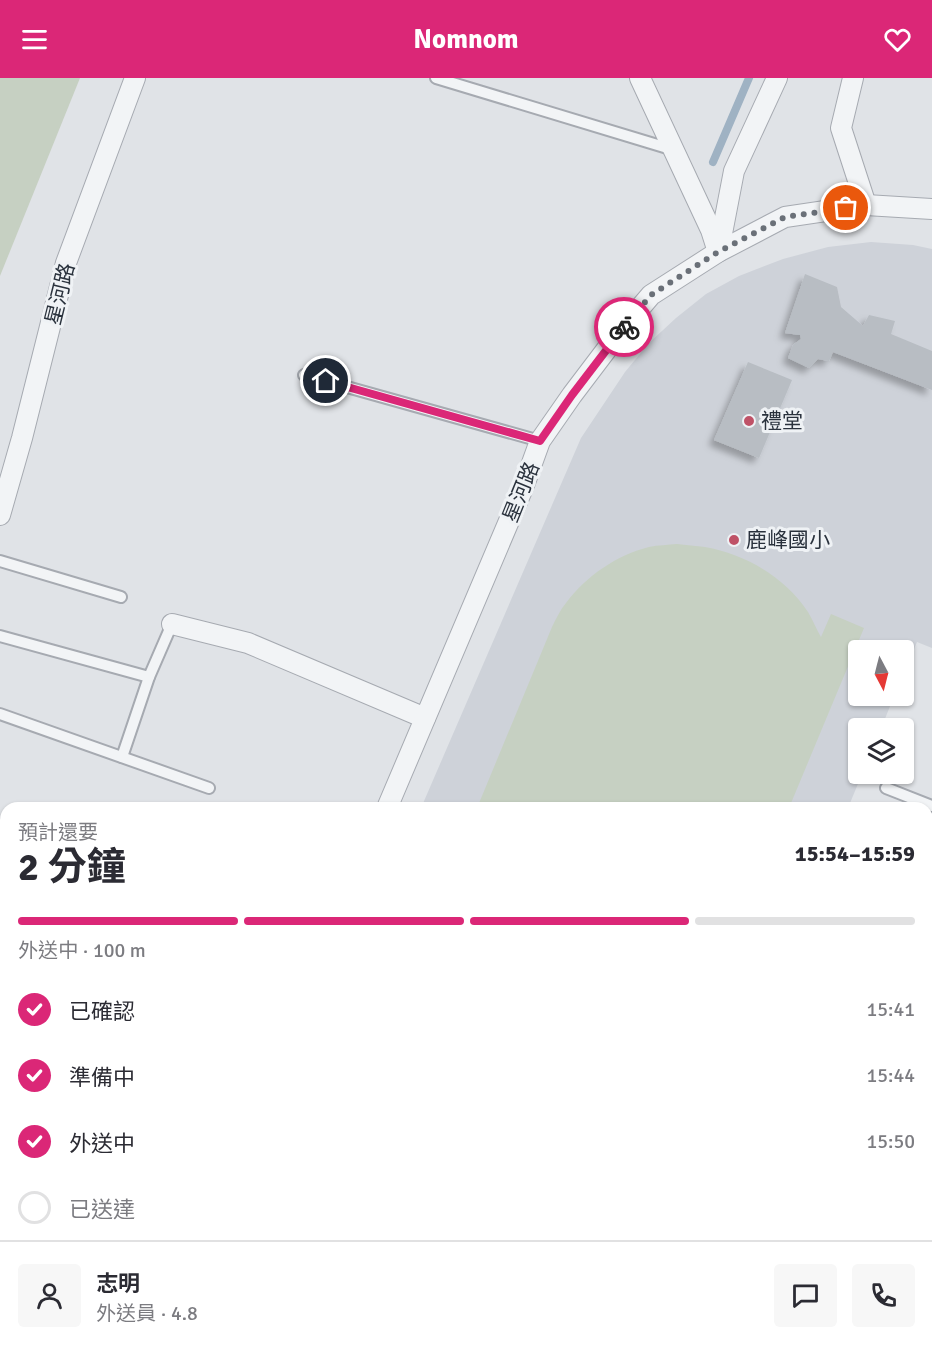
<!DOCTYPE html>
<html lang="zh-TW">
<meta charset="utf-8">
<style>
:root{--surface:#fff;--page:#f7f7f7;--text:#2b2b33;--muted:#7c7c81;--line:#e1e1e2;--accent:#db2777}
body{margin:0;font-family:Signika,"Noto Sans TC",sans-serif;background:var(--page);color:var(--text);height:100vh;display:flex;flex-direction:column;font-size:22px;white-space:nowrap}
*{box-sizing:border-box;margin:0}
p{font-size:20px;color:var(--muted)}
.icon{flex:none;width:33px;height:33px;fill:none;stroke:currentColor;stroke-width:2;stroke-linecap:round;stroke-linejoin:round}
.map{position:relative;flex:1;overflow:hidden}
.sheet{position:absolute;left:0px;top:724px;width:933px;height:560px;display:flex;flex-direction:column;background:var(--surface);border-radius:18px 18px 0 0;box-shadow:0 2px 4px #0004}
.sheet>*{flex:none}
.needle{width:39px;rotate:173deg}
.fabs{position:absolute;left:848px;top:562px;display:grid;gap:12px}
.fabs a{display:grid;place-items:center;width:66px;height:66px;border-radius:6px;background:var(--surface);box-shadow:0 2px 4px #0004;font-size:30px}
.pin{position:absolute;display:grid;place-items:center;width:51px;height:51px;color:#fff;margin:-26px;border:3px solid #fff;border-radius:50%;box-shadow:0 2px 6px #0007}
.courier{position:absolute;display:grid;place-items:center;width:60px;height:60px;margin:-30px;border:4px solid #db2777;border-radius:50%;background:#fff;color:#222;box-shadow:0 2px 8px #0007}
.headline em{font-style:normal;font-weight:700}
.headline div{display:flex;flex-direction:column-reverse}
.headline{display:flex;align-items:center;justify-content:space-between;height:102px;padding:0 18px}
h1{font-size:39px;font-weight:700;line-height:45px}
.bar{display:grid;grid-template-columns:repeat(4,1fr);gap:9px 6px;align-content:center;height:72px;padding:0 18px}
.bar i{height:8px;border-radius:4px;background:var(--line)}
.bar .selected{background:var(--accent)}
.bar p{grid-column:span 4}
.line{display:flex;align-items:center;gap:15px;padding:0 18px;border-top:2px solid var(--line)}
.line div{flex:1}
.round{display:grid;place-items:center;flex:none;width:63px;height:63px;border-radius:6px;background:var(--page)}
ol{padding:0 18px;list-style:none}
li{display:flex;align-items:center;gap:18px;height:66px}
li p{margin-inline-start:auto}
li .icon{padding:6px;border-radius:50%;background:var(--accent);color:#fff;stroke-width:4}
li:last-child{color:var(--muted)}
li i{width:33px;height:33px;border:3px solid var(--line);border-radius:50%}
header{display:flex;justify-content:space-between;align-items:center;height:78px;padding:0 18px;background:var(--accent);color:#fff;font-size:27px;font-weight:700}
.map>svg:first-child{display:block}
.built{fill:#ced2d9}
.green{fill:#c6d0c2}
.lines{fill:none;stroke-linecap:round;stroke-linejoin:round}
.stream{stroke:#9fb2c3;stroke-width:8}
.building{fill:#b8bdc3;filter:url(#shadow)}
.service-casing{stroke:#a6aab1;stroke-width:14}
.minor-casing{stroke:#a6aab1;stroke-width:22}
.service{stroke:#f2f4f6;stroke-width:10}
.minor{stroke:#f2f4f6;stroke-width:20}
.done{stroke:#6a7078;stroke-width:6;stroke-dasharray:0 10.8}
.route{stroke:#db2777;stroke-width:8}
.poi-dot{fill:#bf5267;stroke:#eff2f5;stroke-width:2}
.labels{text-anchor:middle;stroke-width:6;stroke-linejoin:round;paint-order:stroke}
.street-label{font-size:21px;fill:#2a323d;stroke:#eff2f5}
.poi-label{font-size:21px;fill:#2a323d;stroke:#eff2f5;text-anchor:start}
</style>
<header><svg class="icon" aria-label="menu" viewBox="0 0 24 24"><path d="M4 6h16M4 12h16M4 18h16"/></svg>Nomnom<svg class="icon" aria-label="heart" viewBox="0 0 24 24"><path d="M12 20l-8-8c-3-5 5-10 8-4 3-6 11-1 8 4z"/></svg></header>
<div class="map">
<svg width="932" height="1283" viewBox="0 0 932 1283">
<defs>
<filter id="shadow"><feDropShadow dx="-5.5" dy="5.5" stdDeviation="3" flood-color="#0004"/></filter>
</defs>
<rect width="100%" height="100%" fill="#e0e3e7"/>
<!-- built -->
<polygon class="built" points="871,164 913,167 932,171 932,570 917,564 903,597 903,573 858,573 858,618 894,618 881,651 858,651 858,696 862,696 848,730 421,730 581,360 625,294 649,265 676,240 706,216 739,198 783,181 828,169"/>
<!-- green -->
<g class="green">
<polygon points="0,0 80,0 0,198"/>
<path d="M677 466C686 467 696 468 705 469 745 476 785 499 808 534 813 542 816 551 821 559L831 536 864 550 789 730H477L552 549C556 541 560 532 566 525 586 498 617 477 649 469 658 467 668 467 677 466Z"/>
</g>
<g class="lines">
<!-- stream -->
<polyline class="stream" points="713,84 749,0"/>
</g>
<!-- building -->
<g class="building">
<polygon points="805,196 837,209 841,229 863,248 869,237 895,243 891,256 932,273 932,312 833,274 829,283 818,281 809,290 788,280 793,267 801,261 800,257 785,255"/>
<polygon points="748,284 792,302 759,380 714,362"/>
<polygon points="927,802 932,804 932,839 927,852"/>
</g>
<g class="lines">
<defs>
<g id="service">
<polyline points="436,0 674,72"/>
<polyline points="304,297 540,363"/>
<polyline points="0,483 121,519"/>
<polyline points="0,558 149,599"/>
<polyline points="0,636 209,710"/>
<polyline points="122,679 149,599 172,546"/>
<polyline points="886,710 932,728"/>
<polyline points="0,913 6,915"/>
<polyline points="927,987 932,989"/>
<polyline points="927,1061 932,1063"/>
<polyline points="0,1162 6,1163"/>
<polyline points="0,1248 6,1248"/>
</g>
<g id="minor">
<polyline points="640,0 711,152 718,174"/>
<polyline points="853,0 841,50 866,127"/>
<polyline points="719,171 734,93 777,0"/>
<polyline points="0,437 22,360 66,185 135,0"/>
<polyline points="172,546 248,565 425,640"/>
<polyline points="387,730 523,410 540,363 572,317 622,251 651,217 718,174 785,139 866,127 932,131"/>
<polyline points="927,1154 932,1156"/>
<polyline points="244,1278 244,1283"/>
</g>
</defs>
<!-- service casing -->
<use href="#service" class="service-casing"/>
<!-- minor casing -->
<use href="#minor" class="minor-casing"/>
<!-- service -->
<use href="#service" class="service"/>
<!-- minor -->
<use href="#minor" class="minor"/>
</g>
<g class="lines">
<!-- done -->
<polyline class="done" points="624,249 651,217 718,174 785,139 846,130"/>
<!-- route -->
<polyline class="route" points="326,303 540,363 572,317 624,249"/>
</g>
<!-- markers -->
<g class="poi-dot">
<circle cx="749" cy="343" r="6"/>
<circle cx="734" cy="462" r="6"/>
</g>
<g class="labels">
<!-- street labels -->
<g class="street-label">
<text transform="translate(60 216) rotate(-76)" y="7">星河路</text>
<text transform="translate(521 414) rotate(-68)" y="7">星河路</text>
</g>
<!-- poi labels -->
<g class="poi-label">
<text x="761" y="350">禮堂</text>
<text x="746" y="469">鹿峰國小</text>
</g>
</g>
</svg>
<div class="fabs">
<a><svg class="needle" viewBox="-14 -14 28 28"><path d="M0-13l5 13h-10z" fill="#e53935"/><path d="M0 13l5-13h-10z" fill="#7c7c81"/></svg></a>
<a><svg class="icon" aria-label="layers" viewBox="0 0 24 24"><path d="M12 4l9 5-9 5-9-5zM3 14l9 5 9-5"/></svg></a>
</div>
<div class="pin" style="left:846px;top:130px;background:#ea580c"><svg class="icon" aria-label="bag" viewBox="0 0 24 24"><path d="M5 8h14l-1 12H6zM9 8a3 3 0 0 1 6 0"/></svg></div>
<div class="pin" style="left:326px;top:303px;background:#1f2937"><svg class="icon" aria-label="home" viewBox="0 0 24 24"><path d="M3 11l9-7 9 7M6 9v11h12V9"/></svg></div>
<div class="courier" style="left:624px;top:249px"><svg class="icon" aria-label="bike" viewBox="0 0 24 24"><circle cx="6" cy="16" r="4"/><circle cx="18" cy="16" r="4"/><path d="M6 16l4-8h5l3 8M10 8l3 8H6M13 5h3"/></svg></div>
<section class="sheet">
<div class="headline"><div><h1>2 分鐘</h1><p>預計還要</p></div><em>15:54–15:59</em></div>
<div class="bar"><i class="selected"></i><i class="selected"></i><i class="selected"></i><i></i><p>外送中 · 100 m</p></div>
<ol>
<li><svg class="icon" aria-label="check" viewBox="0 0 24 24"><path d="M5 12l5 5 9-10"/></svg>已確認<p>15:41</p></li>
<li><svg class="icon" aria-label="check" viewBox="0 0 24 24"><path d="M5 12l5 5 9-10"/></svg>準備中<p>15:44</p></li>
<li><svg class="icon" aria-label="check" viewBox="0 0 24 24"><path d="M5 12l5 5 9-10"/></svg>外送中<p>15:50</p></li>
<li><i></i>已送達</li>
</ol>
<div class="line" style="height:108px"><a class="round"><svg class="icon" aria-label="person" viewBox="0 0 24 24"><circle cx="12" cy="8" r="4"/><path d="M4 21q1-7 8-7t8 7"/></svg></a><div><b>志明</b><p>外送員 · 4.8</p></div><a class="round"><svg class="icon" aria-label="chat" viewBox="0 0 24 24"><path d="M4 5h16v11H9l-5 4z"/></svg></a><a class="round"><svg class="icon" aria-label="phone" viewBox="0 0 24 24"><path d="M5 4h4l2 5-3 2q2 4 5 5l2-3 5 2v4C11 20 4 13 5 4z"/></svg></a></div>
</section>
</div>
